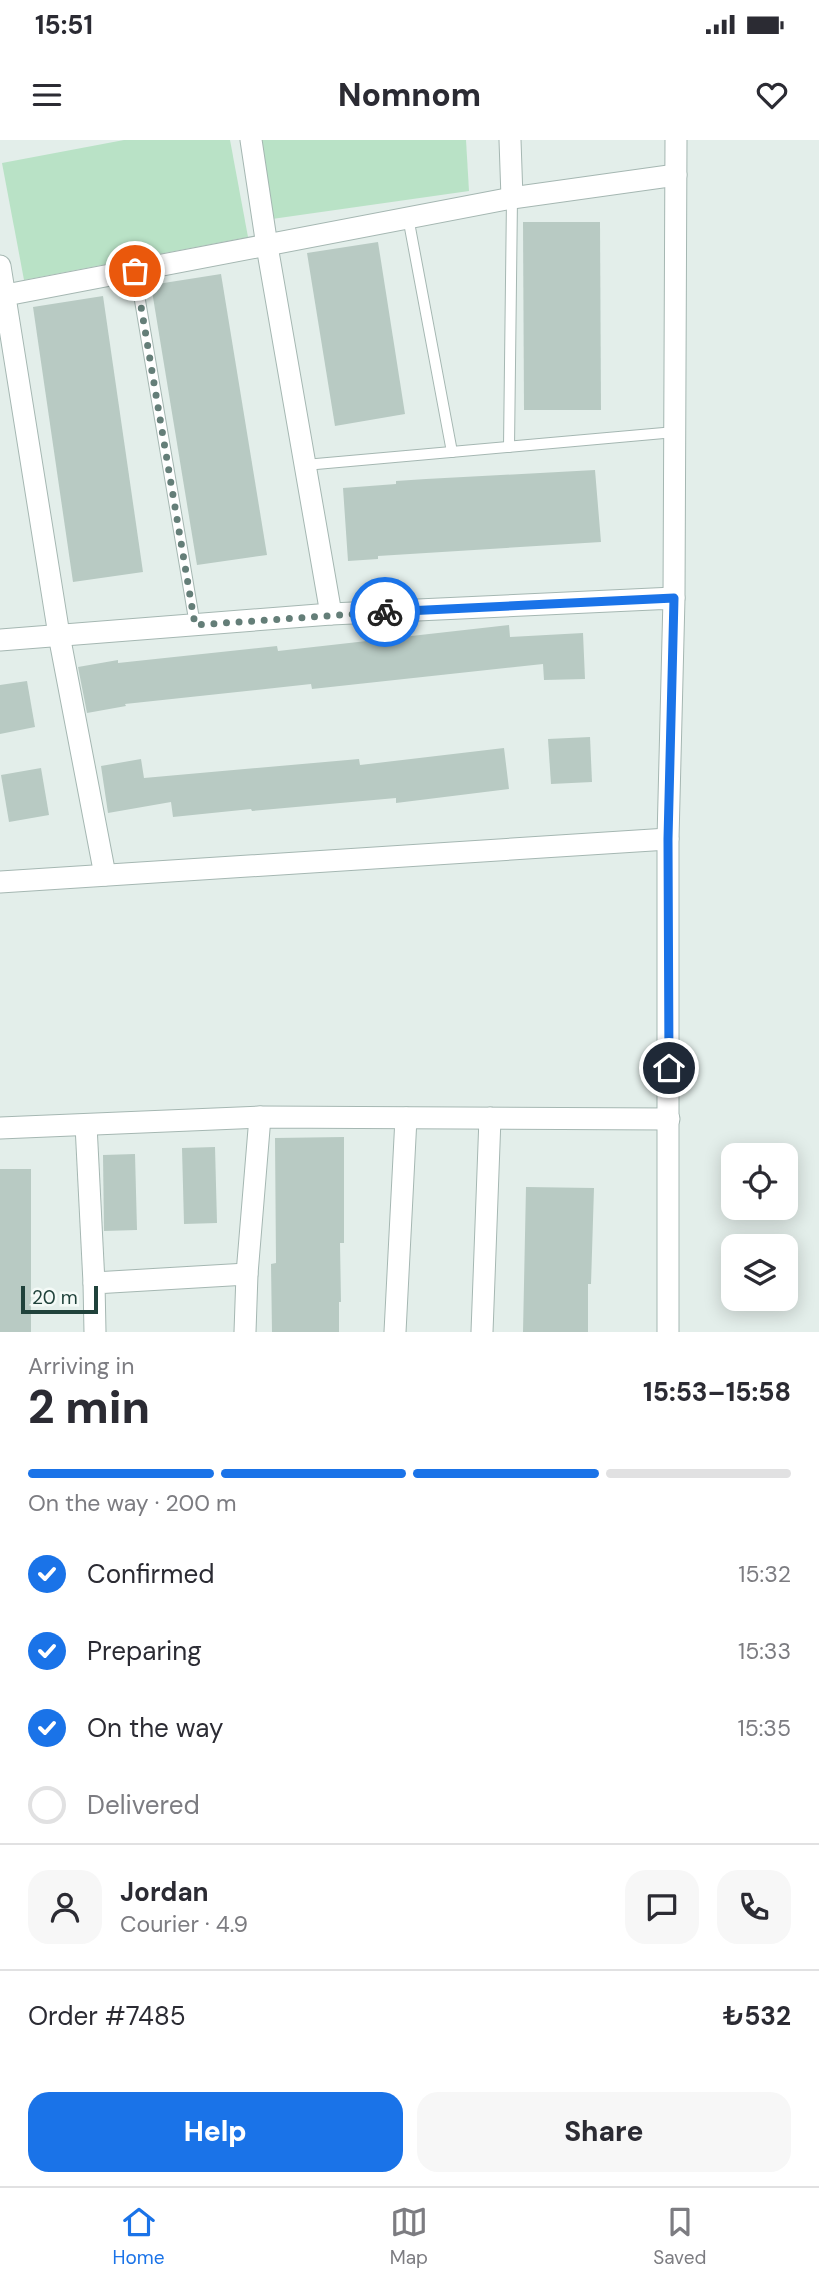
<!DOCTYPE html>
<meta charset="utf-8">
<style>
:root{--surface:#fff;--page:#f7f7f7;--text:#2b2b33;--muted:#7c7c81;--line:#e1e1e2;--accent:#1a73e8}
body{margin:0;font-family:"DM Sans",sans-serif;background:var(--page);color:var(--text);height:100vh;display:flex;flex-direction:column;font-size:26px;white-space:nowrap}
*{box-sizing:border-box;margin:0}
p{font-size:23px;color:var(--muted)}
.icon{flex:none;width:38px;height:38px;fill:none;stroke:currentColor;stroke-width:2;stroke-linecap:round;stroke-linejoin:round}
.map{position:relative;height:1192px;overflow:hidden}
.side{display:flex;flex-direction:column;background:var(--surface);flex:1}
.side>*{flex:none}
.controls{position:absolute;left:721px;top:1003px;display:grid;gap:14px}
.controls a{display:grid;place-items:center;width:77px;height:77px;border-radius:14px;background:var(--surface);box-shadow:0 4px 18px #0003;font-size:35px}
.scale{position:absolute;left:21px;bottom:18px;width:77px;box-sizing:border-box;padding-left:7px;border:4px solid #20423b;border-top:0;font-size:19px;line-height:24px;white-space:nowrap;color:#20423b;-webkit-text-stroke:5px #f4faf7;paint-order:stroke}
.pin{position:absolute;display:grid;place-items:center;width:60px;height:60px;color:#fff;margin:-30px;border:4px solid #fff;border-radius:50%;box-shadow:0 2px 7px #0007}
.courier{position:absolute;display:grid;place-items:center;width:70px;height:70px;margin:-35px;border:5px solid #1a73e8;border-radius:50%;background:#fff;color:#222;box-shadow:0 2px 9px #0007}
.headline em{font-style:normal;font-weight:800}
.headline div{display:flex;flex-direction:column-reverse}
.headline{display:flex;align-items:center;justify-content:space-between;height:119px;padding:0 28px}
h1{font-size:46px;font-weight:800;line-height:52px}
.bar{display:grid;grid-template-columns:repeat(4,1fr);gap:10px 7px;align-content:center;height:84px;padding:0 28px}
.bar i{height:9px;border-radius:5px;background:var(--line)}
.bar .selected{background:var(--accent)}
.bar p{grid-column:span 4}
.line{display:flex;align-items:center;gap:18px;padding:0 28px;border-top:2px solid var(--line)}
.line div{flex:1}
.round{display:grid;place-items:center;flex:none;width:74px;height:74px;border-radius:21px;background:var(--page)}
ol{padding:0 28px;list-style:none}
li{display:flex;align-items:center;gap:21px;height:77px}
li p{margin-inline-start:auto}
li .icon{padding:7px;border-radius:50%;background:var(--accent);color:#fff;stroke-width:4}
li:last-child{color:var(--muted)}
li i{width:38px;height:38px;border:4px solid var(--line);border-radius:50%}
.primary-button{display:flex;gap:14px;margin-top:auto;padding:14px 28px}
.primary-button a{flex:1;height:80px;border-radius:21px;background:var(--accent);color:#fff;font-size:28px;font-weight:800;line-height:80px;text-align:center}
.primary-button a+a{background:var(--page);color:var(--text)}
.status{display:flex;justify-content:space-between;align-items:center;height:49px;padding:0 35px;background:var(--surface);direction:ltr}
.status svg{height:19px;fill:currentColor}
header{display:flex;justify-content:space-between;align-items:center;height:91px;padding:0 28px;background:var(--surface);font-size:32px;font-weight:800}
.tabs{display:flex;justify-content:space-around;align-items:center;height:98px;border-top:2px solid var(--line);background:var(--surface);font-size:19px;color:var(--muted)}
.tabs a{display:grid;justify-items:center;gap:4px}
.tabs .selected{color:var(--accent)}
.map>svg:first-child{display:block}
.green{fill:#b9e2c6}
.building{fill:#b8cac3}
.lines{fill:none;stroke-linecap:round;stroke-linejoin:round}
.lane-casing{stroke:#a5b7b2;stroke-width:12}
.street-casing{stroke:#a5b7b2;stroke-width:23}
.lane{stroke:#fff;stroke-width:10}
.street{stroke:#fff;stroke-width:21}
.done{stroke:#647e78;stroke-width:7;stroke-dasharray:0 12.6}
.route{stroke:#1a73e8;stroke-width:9}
</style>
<div class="status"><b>15:51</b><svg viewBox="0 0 49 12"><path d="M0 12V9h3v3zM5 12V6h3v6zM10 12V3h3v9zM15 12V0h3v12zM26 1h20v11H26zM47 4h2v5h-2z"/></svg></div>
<header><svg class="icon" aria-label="menu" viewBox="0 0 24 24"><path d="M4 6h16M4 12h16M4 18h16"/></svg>Nomnom<svg class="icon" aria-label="heart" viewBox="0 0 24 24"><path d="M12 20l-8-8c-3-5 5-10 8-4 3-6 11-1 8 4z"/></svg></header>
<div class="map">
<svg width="819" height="1192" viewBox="0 0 819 1192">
<rect width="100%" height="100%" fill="#e3eeea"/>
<!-- green -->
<g class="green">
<polygon points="124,0 230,0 248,97 24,140 2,23"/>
<polygon points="259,0 466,0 469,51 272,79"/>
</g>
<!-- building -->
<g class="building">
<polygon points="523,82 600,82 601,270 524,270"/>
<polygon points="378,102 405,274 335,286 307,113"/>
<polygon points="221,134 267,415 197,425 151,145"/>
<polygon points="103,156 143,432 73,442 33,167"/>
<polygon points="595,330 601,402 378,416 378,419 348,421 343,348 396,344 396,341 426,339"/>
<polygon points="509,485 510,497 583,493 585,539 544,540 543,524 312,549 311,544 125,564 126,566 87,573 78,527 118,520 118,523 277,506 278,511"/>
<polygon points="27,541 35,587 0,594 0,545"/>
<polygon points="590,597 592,642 551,644 548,599"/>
<polygon points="504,608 509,649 396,663 396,658 252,671 251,669 173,677 171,662 108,673 101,626 141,619 144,638 359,619 360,625"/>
<polygon points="41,628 49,675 9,682 1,635"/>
<polygon points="344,997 344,1103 340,1103 341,1162 339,1162 339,1192 272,1192 271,1124 276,1123 275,998"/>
<polygon points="215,1007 217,1083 184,1084 182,1008"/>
<polygon points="135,1014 137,1090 104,1091 103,1015"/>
<rect x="0" y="1029" width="31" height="163"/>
<polygon points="526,1047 594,1048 591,1144 588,1144 588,1192 523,1192"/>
</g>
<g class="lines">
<defs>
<g id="lane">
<polyline points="408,77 452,312"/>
<polyline points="135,131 195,485"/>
<polyline points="509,307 512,58"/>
<polyline points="305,325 675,292"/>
</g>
<g id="street">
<polyline points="251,0 267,106 331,474"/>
<polyline points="510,0 512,58"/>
<polyline points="0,126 59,495 105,735"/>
<polyline points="6,155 512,58 676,35"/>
<polyline points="674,458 676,0"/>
<polyline points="0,500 331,474 674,458 668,699 668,1192"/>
<polyline points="0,742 668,699"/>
<polyline points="86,985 94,1143"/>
<polyline points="0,988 260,977 669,979"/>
<polyline points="247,1134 260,977"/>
<polyline points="95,1192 94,1143 247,1134 245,1192"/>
<polyline points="395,1192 406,978"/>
<polyline points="482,1192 490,978"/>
</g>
</defs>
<!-- lane casing -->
<use href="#lane" class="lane-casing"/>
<!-- street casing -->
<use href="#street" class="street-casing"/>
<!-- lane -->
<use href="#lane" class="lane"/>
<!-- street -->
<use href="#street" class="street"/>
</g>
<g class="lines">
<!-- done -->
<polyline class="done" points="135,131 195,485 385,472"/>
<!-- route -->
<polyline class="route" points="385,472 674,458 668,699 669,928"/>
</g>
</svg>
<div class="controls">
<a><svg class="icon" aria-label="locate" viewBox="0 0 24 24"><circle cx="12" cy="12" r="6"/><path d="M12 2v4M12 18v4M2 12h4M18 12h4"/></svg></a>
<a><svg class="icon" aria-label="layers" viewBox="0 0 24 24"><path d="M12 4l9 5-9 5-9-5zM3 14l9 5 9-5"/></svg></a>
</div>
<div class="scale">20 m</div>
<div class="pin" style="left:135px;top:131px;background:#ea580c"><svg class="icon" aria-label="bag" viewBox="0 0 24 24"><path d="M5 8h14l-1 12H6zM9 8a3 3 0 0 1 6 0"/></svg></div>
<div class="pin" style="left:669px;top:928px;background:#1f2937"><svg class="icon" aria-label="home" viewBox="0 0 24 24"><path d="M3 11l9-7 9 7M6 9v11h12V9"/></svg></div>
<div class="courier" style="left:385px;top:472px"><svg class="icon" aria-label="bike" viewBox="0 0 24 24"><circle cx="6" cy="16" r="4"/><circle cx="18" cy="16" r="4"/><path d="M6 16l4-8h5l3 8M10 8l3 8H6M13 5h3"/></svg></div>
</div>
<section class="side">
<div class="headline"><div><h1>2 min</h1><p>Arriving in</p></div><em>15:53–15:58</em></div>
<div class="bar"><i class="selected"></i><i class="selected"></i><i class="selected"></i><i></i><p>On the way · 200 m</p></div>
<ol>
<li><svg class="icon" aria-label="check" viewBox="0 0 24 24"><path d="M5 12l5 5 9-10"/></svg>Confirmed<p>15:32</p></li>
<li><svg class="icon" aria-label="check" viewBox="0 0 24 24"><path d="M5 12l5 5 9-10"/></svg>Preparing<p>15:33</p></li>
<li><svg class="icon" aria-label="check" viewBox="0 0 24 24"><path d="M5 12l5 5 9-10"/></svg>On the way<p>15:35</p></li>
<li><i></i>Delivered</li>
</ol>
<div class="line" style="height:126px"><a class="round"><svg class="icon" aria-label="person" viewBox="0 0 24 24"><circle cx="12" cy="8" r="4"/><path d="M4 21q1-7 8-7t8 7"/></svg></a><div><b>Jordan</b><p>Courier · 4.9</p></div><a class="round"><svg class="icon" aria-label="chat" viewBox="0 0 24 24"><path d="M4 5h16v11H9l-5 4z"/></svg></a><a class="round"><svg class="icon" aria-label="phone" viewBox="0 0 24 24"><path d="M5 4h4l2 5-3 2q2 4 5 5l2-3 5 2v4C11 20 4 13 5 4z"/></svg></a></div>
<div class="line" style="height:91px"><div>Order #7485</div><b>₺532</b></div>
<div class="primary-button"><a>Help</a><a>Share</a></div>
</section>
<nav class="tabs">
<a class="selected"><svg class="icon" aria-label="home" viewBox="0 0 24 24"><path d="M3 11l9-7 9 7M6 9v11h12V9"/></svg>Home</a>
<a><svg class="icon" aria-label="map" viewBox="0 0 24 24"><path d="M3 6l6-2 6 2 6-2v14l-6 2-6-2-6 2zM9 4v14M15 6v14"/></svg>Map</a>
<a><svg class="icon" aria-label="saved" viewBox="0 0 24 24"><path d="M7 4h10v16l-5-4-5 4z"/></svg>Saved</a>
</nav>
